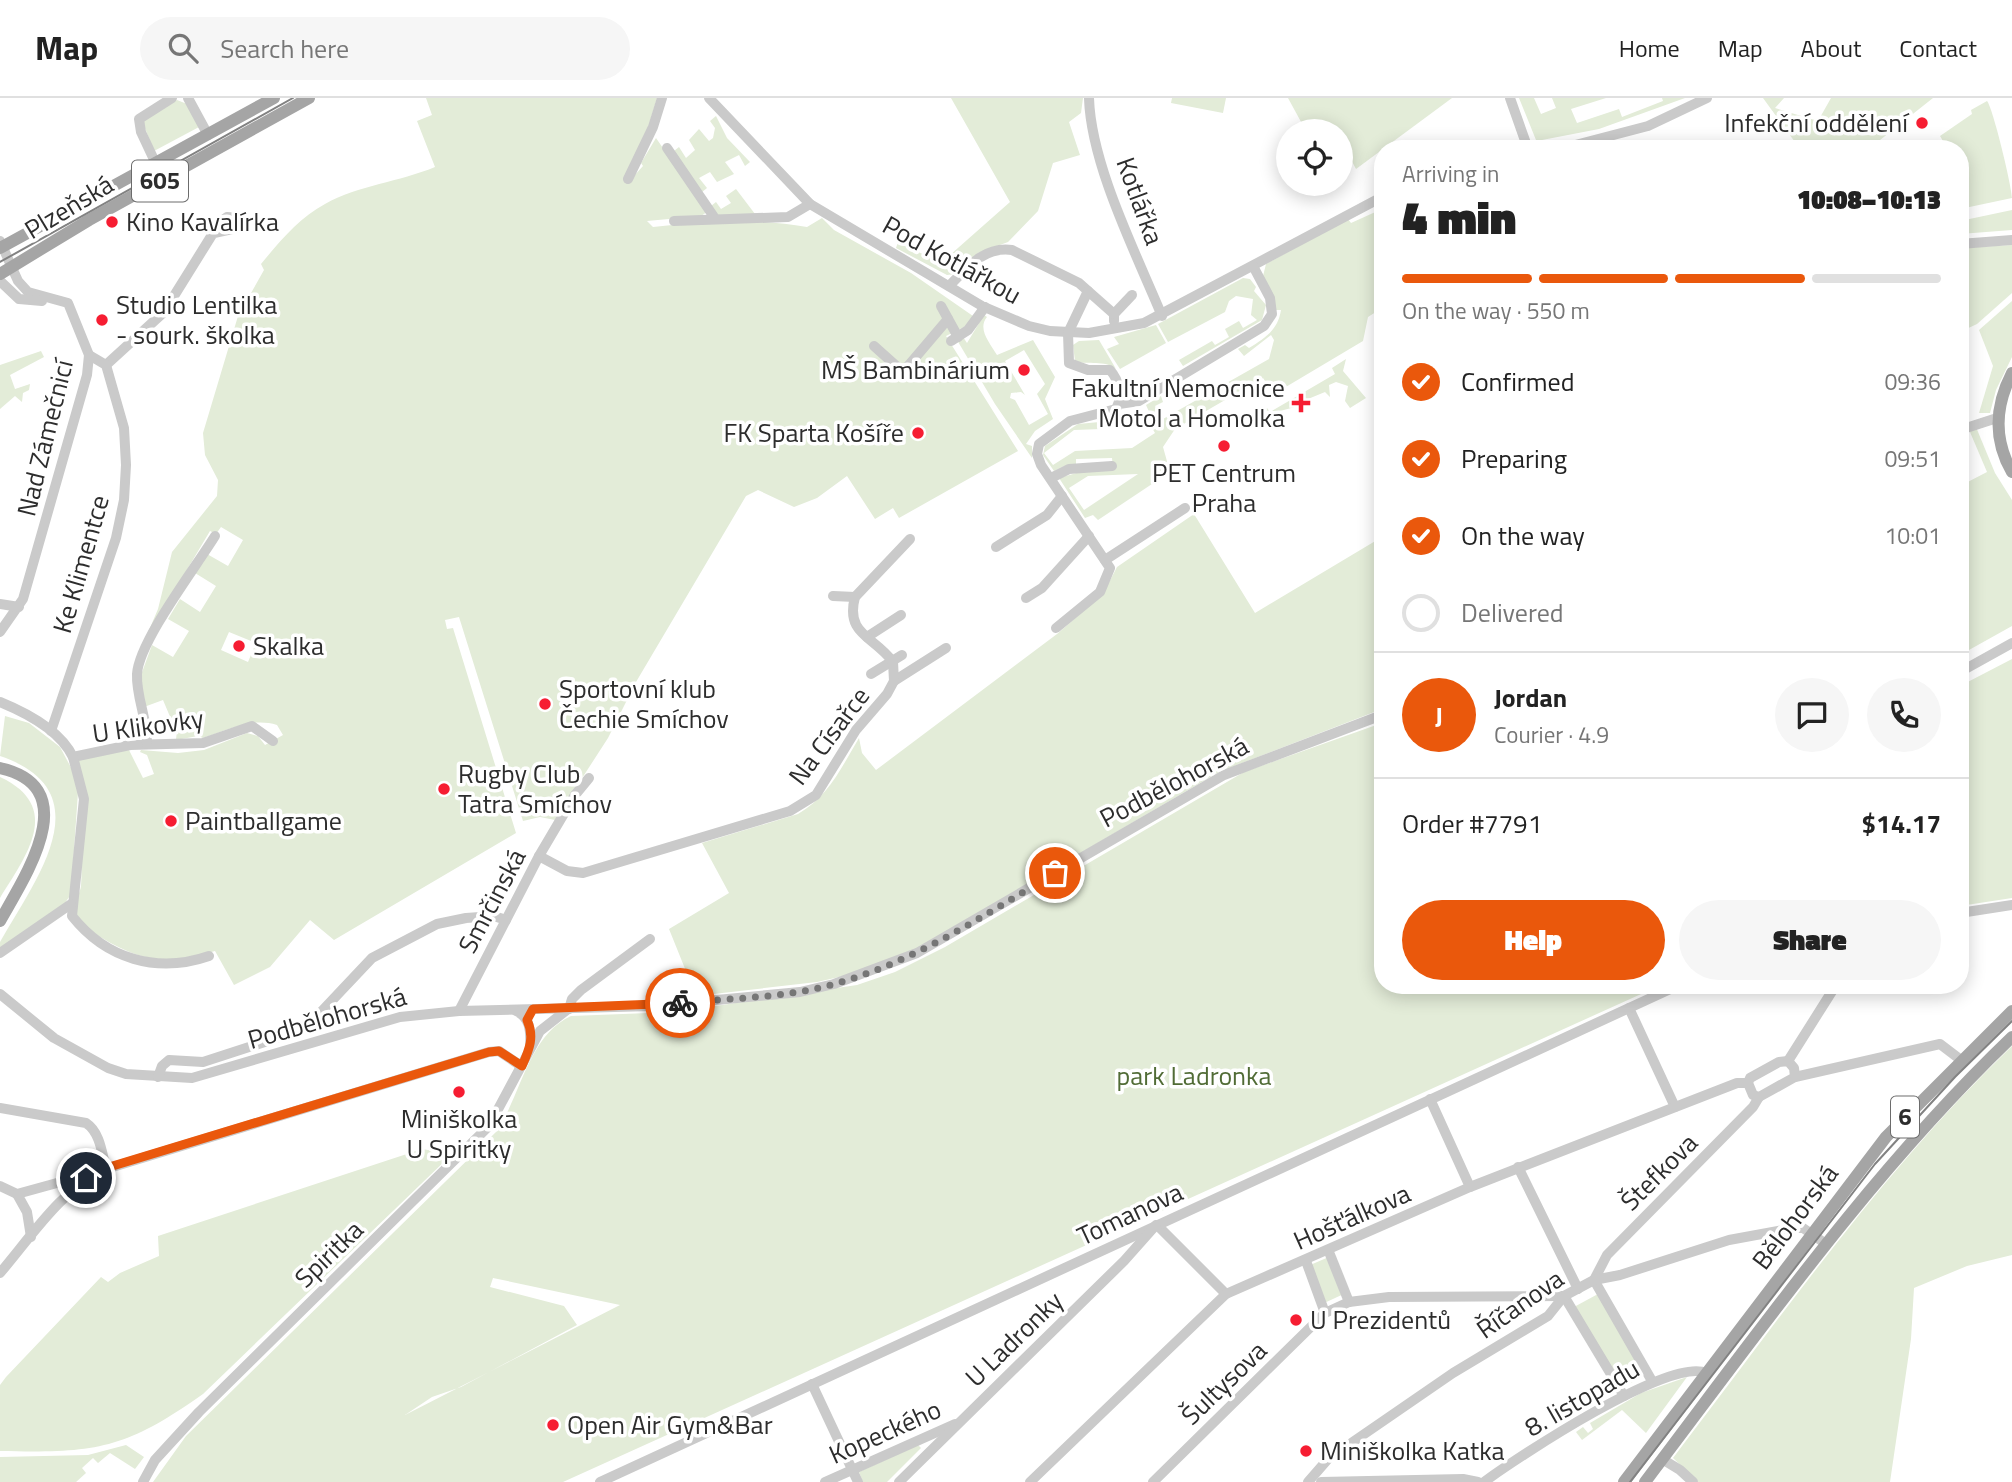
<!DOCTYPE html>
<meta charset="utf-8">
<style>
:root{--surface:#fff;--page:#f6f6f6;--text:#222;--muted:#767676;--line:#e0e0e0;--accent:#ea580c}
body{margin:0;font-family:"Titillium Web",sans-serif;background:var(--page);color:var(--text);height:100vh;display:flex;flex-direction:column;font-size:26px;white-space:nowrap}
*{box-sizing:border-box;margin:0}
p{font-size:23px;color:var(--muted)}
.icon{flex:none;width:38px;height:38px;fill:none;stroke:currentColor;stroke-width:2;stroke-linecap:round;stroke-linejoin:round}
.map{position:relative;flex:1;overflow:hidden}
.panel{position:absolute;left:1374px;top:42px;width:595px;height:854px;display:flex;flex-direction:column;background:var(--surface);border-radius:28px;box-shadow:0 4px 18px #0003}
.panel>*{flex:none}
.fabs{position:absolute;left:1276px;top:21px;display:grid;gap:14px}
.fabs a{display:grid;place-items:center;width:77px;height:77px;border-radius:50%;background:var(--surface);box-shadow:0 4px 18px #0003;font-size:35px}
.pin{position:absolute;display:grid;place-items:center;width:60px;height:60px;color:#fff;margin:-30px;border:4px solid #fff;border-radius:50%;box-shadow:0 2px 7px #0007}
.courier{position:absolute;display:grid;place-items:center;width:70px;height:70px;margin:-35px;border:5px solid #ea580c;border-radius:50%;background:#fff;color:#222;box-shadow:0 2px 9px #0007}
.headline em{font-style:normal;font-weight:800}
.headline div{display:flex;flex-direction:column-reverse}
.headline{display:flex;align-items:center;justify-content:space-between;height:119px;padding:0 28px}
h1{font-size:46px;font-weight:800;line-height:52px}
.bar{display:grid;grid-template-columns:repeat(4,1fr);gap:10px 7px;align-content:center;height:84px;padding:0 28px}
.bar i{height:9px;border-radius:5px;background:var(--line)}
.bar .active{background:var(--accent)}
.bar p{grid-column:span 4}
.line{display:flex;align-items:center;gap:18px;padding:0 28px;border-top:2px solid var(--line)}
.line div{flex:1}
.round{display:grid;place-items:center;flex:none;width:74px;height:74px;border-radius:37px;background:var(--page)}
ol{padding:0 28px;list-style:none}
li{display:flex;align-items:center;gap:21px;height:77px}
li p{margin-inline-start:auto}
li .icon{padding:7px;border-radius:50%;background:var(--accent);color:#fff;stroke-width:4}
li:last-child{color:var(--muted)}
li i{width:38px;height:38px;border:4px solid var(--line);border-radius:50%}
.cta{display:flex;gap:14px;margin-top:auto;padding:14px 28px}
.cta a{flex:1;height:80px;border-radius:42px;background:var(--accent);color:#fff;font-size:28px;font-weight:800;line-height:80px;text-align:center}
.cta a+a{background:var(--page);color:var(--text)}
header{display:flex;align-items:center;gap:42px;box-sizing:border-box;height:98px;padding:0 35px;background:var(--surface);border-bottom:2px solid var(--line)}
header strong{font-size:33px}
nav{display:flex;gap:38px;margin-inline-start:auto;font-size:24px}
.search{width:490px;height:63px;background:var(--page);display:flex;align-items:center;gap:18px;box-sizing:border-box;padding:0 24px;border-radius:38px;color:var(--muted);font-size:26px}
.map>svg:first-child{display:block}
.green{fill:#e3ecd8;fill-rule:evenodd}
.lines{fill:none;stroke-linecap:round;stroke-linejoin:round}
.minor{stroke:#cacaca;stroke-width:10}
.major{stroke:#a5a5a5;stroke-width:12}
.tram{stroke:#828282;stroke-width:2}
.done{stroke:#767676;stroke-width:7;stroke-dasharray:0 12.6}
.route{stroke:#ea580c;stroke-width:9}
.poi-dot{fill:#f61d32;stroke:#fff;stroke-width:2.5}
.labels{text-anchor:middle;stroke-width:7;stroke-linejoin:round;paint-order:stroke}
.shield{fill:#fff;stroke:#6c6c6c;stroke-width:2}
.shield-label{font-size:24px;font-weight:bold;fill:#2d2d2d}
.poi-label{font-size:26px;fill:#2d2d2d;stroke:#fff;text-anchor:start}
.street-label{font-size:26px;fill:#2d2d2d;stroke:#fff}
.park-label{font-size:26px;fill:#516c36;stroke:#fff}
</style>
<header>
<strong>Map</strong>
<div class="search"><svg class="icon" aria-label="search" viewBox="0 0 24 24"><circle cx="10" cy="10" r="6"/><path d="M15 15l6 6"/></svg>Search here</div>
<nav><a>Home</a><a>Map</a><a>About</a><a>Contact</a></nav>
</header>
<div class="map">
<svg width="2012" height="1384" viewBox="0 0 2012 1384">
<rect width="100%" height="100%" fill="#fff"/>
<!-- green -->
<g class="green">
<path d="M426 0H657L633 79 643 68 641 65 656 40 707 114 701 118 647 123 653 129C706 123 755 120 807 129L822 120 834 132 911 175 973 218 968 227 946 238 1018 353 899 420 893 410 875 421 847 378 817 400 794 409 758 392 746 398 636 584 608 640 555 722 540 719 523 723 459 519 445 522 447 531 453 530 516 735 334 842 310 822 270 869 234 887 215 853C170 866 143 865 102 840 93 835 79 824 76 814 73 805 80 796 81 788 82 777 81 766 82 755 84 711 94 705 75 661L129 652 143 680 154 676 147 657 140 654 141 652 178 655 204 652 247 635 258 638 265 647 283 637 277 627C252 619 227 632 203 640L198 638 176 642 177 631 156 638 152 629 171 621 163 602 144 609 141 577 152 547 173 559 189 533 168 521 180 501 200 514 216 488 195 475 207 456 228 468 243 442 221 429 216 436 210 433 144 544 158 511 172 454 217 398 218 382 205 357 203 335 238 218 264 172 261 166C280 143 299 120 325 106 359 87 399 84 435 69L417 23 432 17ZM229 534 256 545 248 564 221 552Z"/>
<polygon points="951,0 1083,0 1081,15 1069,24 1080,57 1053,65 1038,113 1008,144 978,155 955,176 947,177 896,150 898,144 941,165 1010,104"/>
<polygon points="1172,0 1226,0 1223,15 1171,5"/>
<polygon points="1288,0 1452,0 1356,71 1341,43 1340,33 1306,33"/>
<polygon points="1519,0 1534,0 1541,16 1556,10 1552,0 1606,0 1571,11 1577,25 1619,11 1622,19 1663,3 1662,0 1685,0 1599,31 1542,42 1536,42"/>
<polygon points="1763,0 1784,0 1775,10 1818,23 1831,0 1933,0 1875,46 1878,51 1863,45 1837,51 1800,51"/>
<polygon points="177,2 187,6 199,29 154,53 143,25 147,18"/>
<path d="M1987 3C1993 10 2012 89 2012 100L1960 111V51H1943L1946 48 1940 38 1972 16 1971 12Z"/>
<polygon points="716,18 727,40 750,64 745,68 739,57 725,64 734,76 717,84 710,74 699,80 707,90 702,94 674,53 679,49 686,60 695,52 689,42 699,31 709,43 713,40 715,30 710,23"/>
<polygon points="736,91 755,116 718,118 711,108 716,104 721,111 731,105 726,98"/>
<path d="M1382 111V210L1368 219 1363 243 1274 296 1263 280 1175 331 1163 349 1170 374 1098 422 1093 417 1085 420 1059 380 1080 374 1113 372 1112 360 1076 361V367L1064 368 1054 373 1043 357 1045 348 1078 326 1121 322 1137 313 1143 319 1129 330 1074 332 1044 355 1053 367 1075 353 1132 350 1155 335 1147 321 1151 318 1146 307 1161 298 1163 304 1155 308 1163 321 1269 261 1274 242 1271 237 1244 258 1238 251 1245 247 1249 250C1265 240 1278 232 1281 212H1275L1263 178 1266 166 1348 121 1351 125ZM1138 376 1084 412 1069 390 1088 378Z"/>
<polygon points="2012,112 2012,132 1960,136 1960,123"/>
<polygon points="2012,147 2012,195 1977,226 1960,234 1960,150"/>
<polygon points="1243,180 1250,181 1256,189 1254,193 1266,207 1262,222 1183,268 1179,262 1212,243 1215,247 1229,239 1225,231 1239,223 1243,230 1257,222 1251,217 1253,201 1236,198 1229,203 1225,214 1168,244 1158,226"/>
<polygon points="2012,203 2012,259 1996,292 1990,315 1979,315 1993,268 1979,232"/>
<path d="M984 217 987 219C977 231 990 245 997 257L1033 242 1055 279 1045 301 1053 321 1035 333 1026 346 1032 348V360L995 306 954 237 961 236 967 245ZM1024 252 1045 286 1037 296 1048 316 1029 327 1015 302 1010 300 1011 295 1021 294 1025 297 1005 263Z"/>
<polygon points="1156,227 1166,245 1120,271 1107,251 1119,246 1114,239"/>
<path d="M1099 242 1116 271C1104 261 1089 268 1075 263L1073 247 1079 243Z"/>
<polygon points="41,253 44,259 10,277 15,291 30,286 29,292 23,295 22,304 15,298 0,311 0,267"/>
<polygon points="1346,261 1343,273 1366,300 1350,310 1345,303 1348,288 1336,284 1329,287 1330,299 1325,294 1308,301 1310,305 1280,313 1281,317 1262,327 1256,317 1267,310 1270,314 1335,276 1332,270"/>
<polygon points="1976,329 1995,375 2012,402 2012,528 1960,557 1960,388 1987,374 1970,334"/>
<path d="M1194 416 1255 515 1382 439V611L1219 674 918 850 848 877 817 884 696 898 669 831 729 795 702 745 798 716C829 698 841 670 859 640L862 655 876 672 1057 536 1103 496 1117 469Z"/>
<polygon points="2012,561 2012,800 1960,808 1960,588"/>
<path d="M5 618 29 625 60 649 75 677 78 694 71 796 65 805 0 852V844C35 782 105 694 0 658Z"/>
<path d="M1382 625V887H1661L563 1384H153L186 1338 497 1033C521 996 529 937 571 918L675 914 857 887 895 874 945 849 1244 674ZM493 1180 620 1207 405 1317 432 1299 461 1289 577 1227 564 1208 490 1189Z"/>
<path d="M0 679C64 709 26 758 0 800Z"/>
<path d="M2012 948V1157L1967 1168 1914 1190 1911 1241 1890 1384H1698L1673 1360C1781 1219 1883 1072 2012 948Z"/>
<path d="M422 1051 446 1055 448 1060 203 1296C124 1352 95 1355 0 1353V1287L6 1279 101 1179 108 1184 120 1175 159 1158 158 1138Z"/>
<polygon points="1331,1158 1346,1195 1322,1206 1308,1168"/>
<polygon points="1598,1196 1644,1277 1623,1290 1574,1209"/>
<polygon points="1687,1279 1646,1335 1622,1312 1582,1342 1576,1334 1583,1329 1588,1335 1593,1331 1590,1325 1641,1295"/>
<polygon points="126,1347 144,1359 135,1371 110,1355 98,1365 93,1360 82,1370 86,1375 76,1384 0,1384 0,1359 88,1357"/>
<polygon points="918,1347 921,1350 887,1384 863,1384 859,1374"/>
</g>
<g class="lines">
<!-- minor -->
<g class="minor">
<polyline points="188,0 208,37"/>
<polyline points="709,0 810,106 982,208 1029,228 1050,233 1089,235 1144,225 1382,99"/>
<path d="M1089 0C1091 67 1136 155 1162 218"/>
<polyline points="1510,0 1528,51"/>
<polyline points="667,50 714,119"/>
<polyline points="1560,51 1648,28 1707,0"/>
<polyline points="156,66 141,34 139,21 172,0"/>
<polyline points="628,81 653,29 662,0"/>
<polyline points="674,123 788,119 810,106"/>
<polyline points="0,143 18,183 28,194 68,205 89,257 87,277 23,501 0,534"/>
<polyline points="1960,146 2012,142"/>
<polyline points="0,183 19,201 42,203"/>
<path d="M949 188C967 170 984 148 1012 152L1079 185 1088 193 1068 235 1069 265 1088 272H1110C1119 282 1123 299 1116 311L1070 323 1039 346 1037 356 1041 367 1110 470 1100 494 1056 530"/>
<polyline points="1088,193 1114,216 1114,223"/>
<polyline points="941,208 958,239"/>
<polyline points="1114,216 1132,197"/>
<polyline points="951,243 968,232 985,209"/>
<polyline points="874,248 903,274 948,221"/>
<polyline points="106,267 164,214 220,124 227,119 240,120 237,130 214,135"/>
<polyline points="1119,306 1139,303 1264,228 1272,216 1270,200 1253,168"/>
<polyline points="1960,332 1997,320"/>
<polyline points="1051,380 1069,371 1112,368"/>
<polyline points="996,449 1047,417 1062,398"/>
<polyline points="1105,462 1185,410"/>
<polyline points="833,498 855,499"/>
<polyline points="1026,500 1042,490 1089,438"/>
<polyline points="0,506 19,509"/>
<polyline points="867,539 901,517"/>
<polyline points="1960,574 2012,545"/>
<polyline points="871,576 902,557"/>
<polyline points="894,583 946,550"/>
<path d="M0 604C27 615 60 632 73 659L130 647 203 645 252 628 273 643"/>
<polyline points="51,633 116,440 124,402 126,367 124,330 106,267 89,257"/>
<path d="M147 646C148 622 136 600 137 576 139 543 196 469 215 438"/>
<path d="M73 659 84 701 72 818C106 861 157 876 209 858"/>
<path d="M539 758 567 773 583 775 790 713 816 697 856 632 887 596 894 583 893 564C874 538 845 537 855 499L910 441"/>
<polyline points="1960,815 2012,807"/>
<polyline points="0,855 71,806"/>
<polyline points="0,896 54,940 108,970 126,976 192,980 400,919 459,913 653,908 800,894 834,886 917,855 1224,677 1382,617"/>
<polyline points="1629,910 1675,1009"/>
<polyline points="569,911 572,901 581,892 650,841"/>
<polyline points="459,913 539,758 575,697 589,680"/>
<path d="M516 913C530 919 531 933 530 948"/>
<polygon points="1788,963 1794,970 1795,979 1759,999 1753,997 1748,985 1750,980 1779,964"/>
<polyline points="1788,963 1836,887"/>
<polyline points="158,979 162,968 169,962 203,964 305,931 372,860 437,826 466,820 494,818 506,822"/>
<polyline points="1795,979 1940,946 1961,962"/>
<polyline points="1430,1001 1470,1089"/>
<path d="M0 1010 86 1025C100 1034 102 1055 106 1071"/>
<polyline points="1518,1069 1578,1191"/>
<polyline points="0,1088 17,1096 86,1077"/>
<polyline points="17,1096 27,1114 31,1139"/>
<polyline points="1157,1127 1226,1196"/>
<polyline points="1329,1154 1349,1204"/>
<polyline points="1306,1163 1325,1215"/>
<path d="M0 1175C31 1139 62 1090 106 1071L489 954 499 953 521 968"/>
<polyline points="1594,1182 1607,1157 1753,1009 1759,999"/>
<polyline points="1594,1182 1652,1283"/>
<polyline points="1564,1198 1624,1298"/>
<polyline points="812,1286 858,1384"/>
<polyline points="1662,1361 1680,1372 1693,1384"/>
<polyline points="143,1384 155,1362 199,1314 489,1028 540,933 568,911"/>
<polyline points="600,1384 1679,887"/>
<polyline points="825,1384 955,1326"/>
<polyline points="899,1384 1124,1163 1156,1127"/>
<polyline points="1030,1384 1226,1196 1470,1089 1737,985 1748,985"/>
<polyline points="1153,1384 1325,1215 1349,1204 1389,1199 1564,1198"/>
<polyline points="1308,1384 1328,1361 1453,1275 1548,1218 1564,1198 1594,1182 1620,1177 1729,1142 1794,1130 1803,1130 1826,1146"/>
<polyline points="1321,1384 1463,1381 1478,1384"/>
<path d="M1484 1384C1518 1359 1671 1258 1706 1275"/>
</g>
<!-- major -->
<g class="major">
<polyline points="0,150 274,0"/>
<polyline points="0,176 89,122 309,0"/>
<path d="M2012 275C1995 308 1993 341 2012 374"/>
<path d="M0 670C86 689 24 780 0 823"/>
<polyline points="1624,1384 1886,1039 2012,913"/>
<path d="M1645 1384C1761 1231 1873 1072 2012 939"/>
</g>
<!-- tram -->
<g class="tram">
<polyline points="0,164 293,0"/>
<polyline points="1630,1384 1875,1066 1955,979 2012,923"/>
</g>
</g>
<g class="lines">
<!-- done -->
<path class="done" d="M680 905C731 900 785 900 834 886 915 864 984 817 1055 775"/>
<!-- route -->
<path class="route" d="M86 1080 106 1070 489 954 499 953 522 968C529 952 535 939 527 922L533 911 680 905"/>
</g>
<!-- markers -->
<g class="poi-dot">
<circle cx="1922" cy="25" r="7"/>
<circle cx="112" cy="124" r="7"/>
<circle cx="102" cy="222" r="7"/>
<circle cx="1024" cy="272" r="7"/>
<path d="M1297.5 294.5h7v7h7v7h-7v7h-7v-7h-7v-7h7z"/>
<circle cx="918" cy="335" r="7"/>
<circle cx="1224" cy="348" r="7"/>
<circle cx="239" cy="548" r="7"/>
<circle cx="545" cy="606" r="7"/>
<circle cx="444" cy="691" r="7"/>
<circle cx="171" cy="723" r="7"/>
<circle cx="459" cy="994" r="7"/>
<circle cx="1296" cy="1222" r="7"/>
<circle cx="553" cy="1327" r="7"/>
<circle cx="1306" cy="1353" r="7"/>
</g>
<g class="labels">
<!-- shield labels -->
<g class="shield">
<rect x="132" y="62.5" width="56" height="41" rx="5"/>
<rect x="1891" y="998.5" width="28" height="41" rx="5"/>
</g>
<g class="shield-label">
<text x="160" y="91">605</text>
<text x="1905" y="1027">6</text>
</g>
<!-- poi labels -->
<g class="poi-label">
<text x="1908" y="34" text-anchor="end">Infekční oddělení</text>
<text x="126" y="133">Kino Kavalírka</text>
<text x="116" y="216">Studio Lentilka<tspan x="116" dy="30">- sourk. školka</tspan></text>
<text x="1010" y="281" text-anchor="end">MŠ Bambinárium</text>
<text x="1285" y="299" text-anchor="end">Fakultní Nemocnice<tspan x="1285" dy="30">Motol a Homolka</tspan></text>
<text x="904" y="344" text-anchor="end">FK Sparta Košíře</text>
<text x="1224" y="384" text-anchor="middle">PET Centrum<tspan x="1224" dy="30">Praha</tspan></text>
<text x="253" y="557">Skalka</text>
<text x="559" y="600">Sportovní klub<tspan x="559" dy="30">Čechie Smíchov</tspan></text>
<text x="458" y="685">Rugby Club<tspan x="458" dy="30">Tatra Smíchov</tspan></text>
<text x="185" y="732">Paintballgame</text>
<text x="459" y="1030" text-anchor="middle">Miniškolka<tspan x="459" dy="30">U Spiritky</tspan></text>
<text x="1310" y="1231">U Prezidentů</text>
<text x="567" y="1336">Open Air Gym&amp;Bar</text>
<text x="1320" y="1362">Miniškolka Katka</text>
</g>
<!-- street labels -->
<g class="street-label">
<text transform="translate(1140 103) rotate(70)" y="9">Kotlářka</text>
<text transform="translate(69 109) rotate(-31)" y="9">Plzeňská</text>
<text transform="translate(952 162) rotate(29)" y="9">Pod Kotlářkou</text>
<text transform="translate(45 340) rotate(-76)" y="9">Nad Zámečnicí</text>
<text transform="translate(81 466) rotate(-74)" y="9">Ke Klimentce</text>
<text transform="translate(148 628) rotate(-8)" y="9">U Klikovky</text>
<text transform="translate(829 638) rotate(-53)" y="9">Na Císařce</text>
<text transform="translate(1174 684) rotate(-28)" y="9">Podbělohorská</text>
<text transform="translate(492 803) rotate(-62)" y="9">Smrčinská</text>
<text transform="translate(327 920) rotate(-16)" y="9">Podbělohorská</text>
<text transform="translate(1659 1074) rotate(-45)" y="9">Štefkova</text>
<text transform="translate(1130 1116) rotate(-25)" y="9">Tomanova</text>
<text transform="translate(1352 1119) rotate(-24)" y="9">Hošťálkova</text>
<text transform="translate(1795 1119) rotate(-53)" y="9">Bělohorská</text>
<text transform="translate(329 1156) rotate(-44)" y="9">Spiritka</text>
<text transform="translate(1520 1206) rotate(-35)" y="9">Říčanova</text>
<text transform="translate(1014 1241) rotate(-44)" y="9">U Ladronky</text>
<text transform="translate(1224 1285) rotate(-44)" y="9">Šultysova</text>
<text transform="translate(1582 1300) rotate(-30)" y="9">8. listopadu</text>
<text transform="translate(885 1334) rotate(-24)" y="9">Kopeckého</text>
</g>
<!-- park labels -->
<g class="park-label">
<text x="1194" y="987">park Ladronka</text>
</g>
</g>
</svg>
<div class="fabs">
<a><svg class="icon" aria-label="locate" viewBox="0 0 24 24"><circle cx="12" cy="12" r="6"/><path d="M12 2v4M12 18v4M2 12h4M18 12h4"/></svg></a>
</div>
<div class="pin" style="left:1055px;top:775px;background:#ea580c"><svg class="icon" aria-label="bag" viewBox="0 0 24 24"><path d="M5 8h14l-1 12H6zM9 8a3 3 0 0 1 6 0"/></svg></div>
<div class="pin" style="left:86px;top:1080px;background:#1f2937"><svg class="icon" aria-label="home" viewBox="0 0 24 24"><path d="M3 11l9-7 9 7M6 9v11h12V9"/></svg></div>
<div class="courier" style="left:680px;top:905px"><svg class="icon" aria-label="bike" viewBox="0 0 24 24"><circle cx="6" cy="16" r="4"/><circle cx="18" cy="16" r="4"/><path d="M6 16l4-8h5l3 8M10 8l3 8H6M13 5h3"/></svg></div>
<section class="panel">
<div class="headline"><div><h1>4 min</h1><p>Arriving in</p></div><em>10:08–10:13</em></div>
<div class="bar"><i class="active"></i><i class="active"></i><i class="active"></i><i></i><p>On the way · 550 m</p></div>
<ol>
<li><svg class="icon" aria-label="check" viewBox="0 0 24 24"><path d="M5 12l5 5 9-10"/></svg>Confirmed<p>09:36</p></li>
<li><svg class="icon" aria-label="check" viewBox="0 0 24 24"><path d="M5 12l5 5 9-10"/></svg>Preparing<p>09:51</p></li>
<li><svg class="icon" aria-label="check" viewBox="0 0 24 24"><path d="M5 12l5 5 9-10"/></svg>On the way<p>10:01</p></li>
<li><i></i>Delivered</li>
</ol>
<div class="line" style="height:126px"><b class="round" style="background:var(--accent);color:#fff">J</b><div><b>Jordan</b><p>Courier · 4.9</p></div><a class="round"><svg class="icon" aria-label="chat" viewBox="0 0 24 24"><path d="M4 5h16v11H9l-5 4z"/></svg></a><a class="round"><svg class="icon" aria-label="phone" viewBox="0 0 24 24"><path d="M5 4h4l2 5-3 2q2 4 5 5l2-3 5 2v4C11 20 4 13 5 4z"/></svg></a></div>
<div class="line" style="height:91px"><div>Order #7791</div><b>$14.17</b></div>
<div class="cta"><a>Help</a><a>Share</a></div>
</section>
</div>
